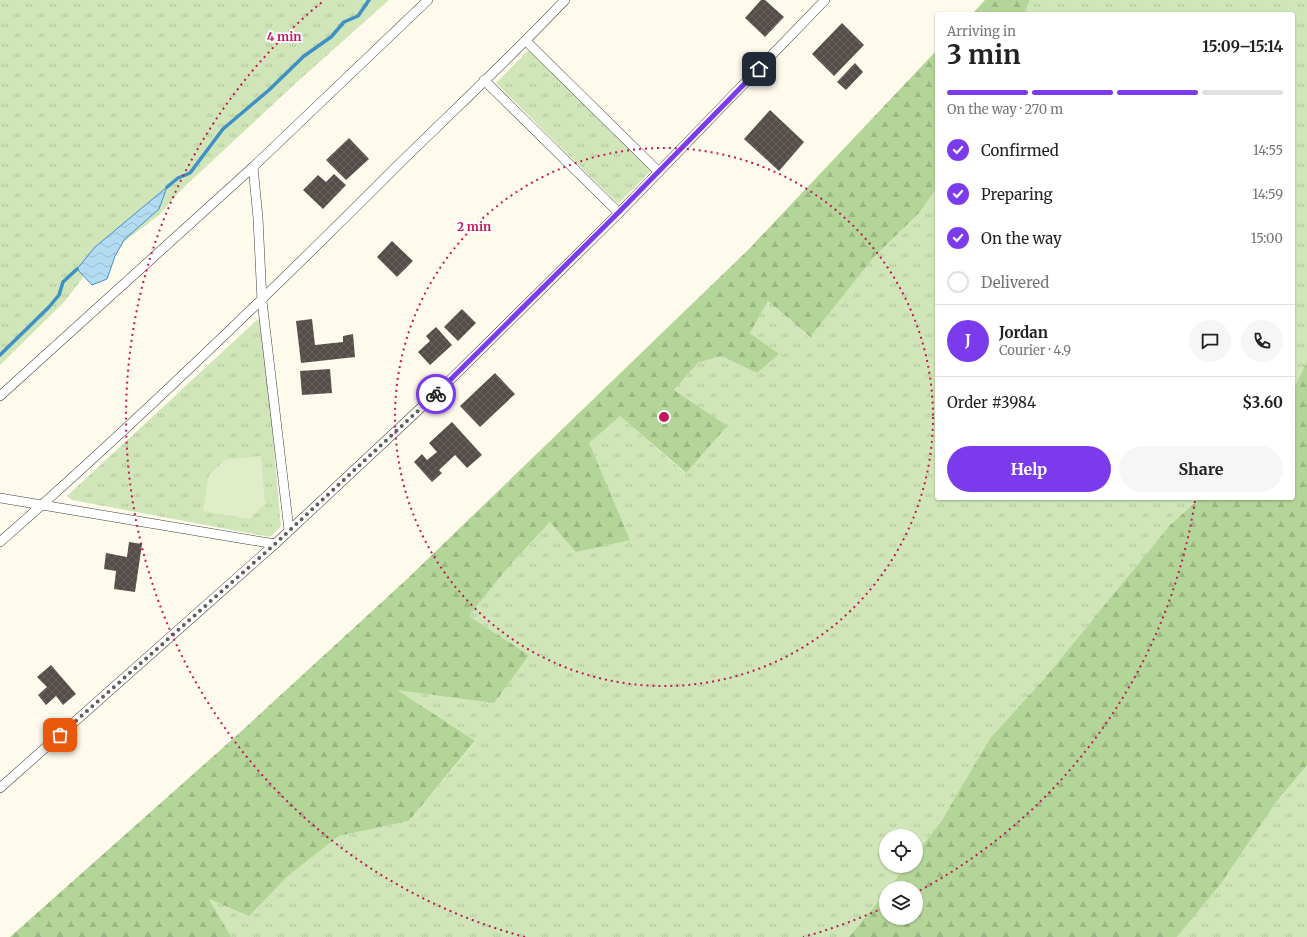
<!DOCTYPE html>
<meta charset="utf-8">
<style>
:root{--surface:#fff;--page:#f6f6f6;--text:#222;--muted:#767676;--line:#e0e0e0;--accent:#7c3aed}
body{margin:0;font-family:Merriweather,serif;background:var(--page);color:var(--text);height:100vh;display:flex;flex-direction:column;font-size:15px;white-space:nowrap}
*{box-sizing:border-box;margin:0}
p{font-size:13px;color:var(--muted)}
.icon{flex:none;width:22px;height:22px;fill:none;stroke:currentColor;stroke-width:2;stroke-linecap:round;stroke-linejoin:round}
.map{position:relative;flex:1;overflow:hidden}
.details{position:absolute;left:935px;top:12px;width:360px;height:488px;display:flex;flex-direction:column;background:var(--surface);border-radius:4px;box-shadow:0 1px 3px #0004}
.details>*{flex:none}
.fabs{position:absolute;left:879px;top:829px;display:grid;gap:8px}
.fabs a{display:grid;place-items:center;width:44px;height:44px;border-radius:50%;background:var(--surface);box-shadow:0 1px 3px #0004;font-size:20px}
.pin{position:absolute;display:grid;place-items:center;width:34px;height:34px;color:#fff;margin:-17px;border-radius:8px;box-shadow:0 2px 6px #0006}
.courier{position:absolute;display:grid;place-items:center;width:40px;height:40px;margin:-20px;border:3px solid #7c3aed;border-radius:50%;background:#fff;color:#222;box-shadow:0 1px 5px #0007}
.head em{font-style:normal;font-weight:700}
.head div{display:flex;flex-direction:column-reverse}
.head{display:flex;align-items:center;justify-content:space-between;height:68px;padding:0 12px}
h1{font-size:26px;font-weight:700;line-height:30px}
.bar{display:grid;grid-template-columns:repeat(4,1fr);gap:6px 4px;align-content:center;height:48px;padding:0 12px}
.bar i{height:5px;border-radius:3px;background:var(--line)}
.bar .selected{background:var(--accent)}
.bar p{grid-column:span 4}
.line{display:flex;align-items:center;gap:10px;padding:0 12px;border-top:1px solid var(--line)}
.line div{flex:1}
.round{display:grid;place-items:center;flex:none;width:42px;height:42px;border-radius:21px;background:var(--page)}
ol{padding:0 12px;list-style:none}
li{display:flex;align-items:center;gap:12px;height:44px}
li p{margin-inline-start:auto}
li .icon{padding:4px;border-radius:50%;background:var(--accent);color:#fff;stroke-width:4}
li:last-child{color:var(--muted)}
li i{width:22px;height:22px;border:2px solid var(--line);border-radius:50%}
.primary-button{display:flex;gap:8px;margin-top:auto;padding:8px 12px}
.primary-button a{flex:1;height:46px;border-radius:24px;background:var(--accent);color:#fff;font-size:16px;font-weight:700;line-height:46px;text-align:center}
.primary-button a+a{background:var(--page);color:var(--text)}
.map>svg:first-child{display:block}
.grass{fill:url(#grass-tufts)}
.forest{fill:url(#forest-firs)}
.pitch{fill:#e1edc9}
.water{fill:url(#water-waves);stroke:#3f90c4}
.lines{fill:none;stroke-linecap:round;stroke-linejoin:round}
.stream{stroke:#3f90c4;stroke-width:3.5}
.building{fill:url(#building-cross-hatch)}
.street-casing{stroke:#3f3f3f;stroke-width:10}
.street{stroke:#fff;stroke-width:9}
.done{stroke:#615f5a;stroke-width:4;stroke-dasharray:0 7.2}
.route{stroke:#7c3aed;stroke-width:5}
.ring{fill:none;stroke:#c2185b;stroke-width:2;stroke-dasharray:2 4}
.centre{fill:#c2185b;stroke:#fff;stroke-width:2}
.ring-label{font-size:12px;text-anchor:middle;font-weight:bold;fill:#c2185b;stroke:#fff;stroke-width:4;stroke-linejoin:round;paint-order:stroke}
</style>
<div class="map">
<svg width="1307" height="937" viewBox="0 0 1307 937">
<defs>
<pattern id="grass-tufts" width="24" height="20" patternUnits="userSpaceOnUse"><rect width="24" height="20" fill="#d0e6b8"/><path d="M3 7l-1-3M5 7V3M7 7l1-3M15 17l-1-3M17 17v-4M19 17l1-3" fill="none" stroke="#b1c49d"/></pattern>
<pattern id="forest-firs" width="22" height="20" patternUnits="userSpaceOnUse"><rect width="22" height="20" fill="#b4d598"/><path d="M5 1l3.5 6h-7zM16 11l3.5 6h-7z" fill="#9ab682"/></pattern>
<pattern id="water-waves" width="16" height="10" patternUnits="userSpaceOnUse"><rect width="16" height="10" fill="#b3dbf2"/><path d="M0 5q4-4 8 0t8 0" fill="none" stroke="#99bbce"/></pattern>
<pattern id="building-cross-hatch" width="8" height="8" patternUnits="userSpaceOnUse"><rect width="8" height="8" fill="#544d49"/><path d="M0 0l8 8M0 8l8-8" fill="none" stroke="#68625f"/></pattern>
</defs>
<rect width="100%" height="100%" fill="#fefaec"/>
<!-- grass -->
<g class="grass">
<polygon points="0,0 389,0 297,82 182,189 159,215 92,266 64,302 0,365"/>
<polygon points="1030,0 1307,0 1307,361 1293,390 1293,14 1027,14 1025,9"/>
<polygon points="529,50 651,171 618,204 496,83"/>
<polygon points="937,188 937,498 1200,498 1170,525 1044,679 990,738 942,820 916,854 916,836 886,836 886,866 906,866 889,888 886,888 886,892 849,937 231,937 208,899 249,915 288,876 339,836 409,821 475,742 396,690 529,655 469,616 510,565 550,522 630,540 588,443 620,416 685,473 674,390 698,363 721,356 757,373 778,354 750,333 768,301 809,337 874,257 919,213"/>
<polygon points="258,319 263,324 281,526 270,537 72,500 67,496"/>
<polygon points="1307,765 1307,937 1177,937 1220,885 1277,801"/>
</g>
<!-- forest -->
<g class="forest">
<polygon points="985,0 1030,0 1026,9 1027,14 972,14"/>
<polygon points="937,50 937,188 919,213 874,257 810,337 768,301 750,333 779,354 757,373 721,356 698,363 674,390 727,426 686,473 620,416 589,443 630,540 576,552 550,522 510,565 469,616 529,655 494,703 397,690 475,741 409,821 339,836 288,876 249,916 209,899 231,937 10,937 235,737 406,580 749,249"/>
<polygon points="1307,361 1307,765 1277,801 1220,885 1177,937 849,937 886,892 886,918 916,918 916,888 889,888 906,866 916,866 916,854 942,820 990,738 1044,679 1170,525 1200,498 1293,498 1293,390"/>
</g>
<!-- pitch -->
<polygon class="pitch" points="261,456 265,504 249,519 203,511 209,475 225,460"/>
<!-- water -->
<polygon class="water" points="167,187 159,209 124,240 115,256 107,279 92,285 77,269 95,247"/>
<g class="lines">
<!-- stream -->
<g class="stream">
<polyline points="167,187 178,178 190,173 223,129 269,90 304,56 331,37 344,22 358,16 369,0"/>
<polyline points="0,355 49,307 59,295 63,282 77,269"/>
</g>
</g>
<!-- building -->
<g class="building">
<polygon points="761,0 765,0 784,17 765,37 745,18"/>
<polygon points="842,23 864,45 834,76 812,54"/>
<polygon points="855,63 863,72 846,90 837,82"/>
<polygon points="770,110 804,142 779,171 744,139"/>
<polygon points="349,138 369,159 346,180 326,160"/>
<polygon points="334,174 346,185 323,209 303,190 318,175 326,182"/>
<polygon points="392,241 413,261 397,277 377,257"/>
<polygon points="462,309 476,323 458,341 444,327"/>
<polygon points="312,319 315,345 343,342 343,336 353,334 355,357 301,363 296,321"/>
<polygon points="436,327 452,345 430,365 418,352 430,341 426,336"/>
<polygon points="330,369 332,393 302,395 300,371"/>
<polygon points="495,373 515,394 480,427 460,406"/>
<polygon points="452,422 482,455 467,468 455,455 439,470 442,473 432,482 414,462 422,454 427,460 437,452 429,443"/>
<polygon points="129,542 142,544 135,592 114,589 116,571 104,569 106,553 127,557"/>
<polygon points="51,665 76,694 63,705 56,696 46,705 38,695 47,687 37,677"/>
</g>
<g class="lines">
<defs>
<g id="street">
<polyline points="526,41 659,172"/>
<polyline points="484,80 619,213"/>
<polyline points="253,167 258,218 262,301 289,530"/>
<polyline points="0,396 253,167 428,0"/>
<polyline points="0,498 275,544"/>
<path d="M0 542C137 422 268 295 397 166 453 111 511 57 565 0"/>
<polyline points="0,788 275,544 441,389 619,213 825,0"/>
</g>
</defs>
<!-- street casing -->
<use href="#street" class="street-casing"/>
<!-- street -->
<use href="#street" class="street"/>
</g>
<g class="lines">
<!-- done -->
<polyline class="done" points="60,735 275,544 436,394"/>
<!-- route -->
<polyline class="route" points="436,394 619,212 759,69"/>
</g>
<!-- distance rings -->
<g class="ring">
<circle cx="664" cy="417" r="269"/>
<path d="M1195 501A538 538 0 0 1 917 892M883 908A538 538 0 0 1 803 937M525 937A538 538 0 0 1 322 2"/>
</g>
<circle cx="664" cy="417" r="6" class="centre"/>
<g class="ring-label">
<text x="284" y="41">4 min</text>
<text x="474" y="231">2 min</text>
</g>
</svg>
<div class="fabs">
<a><svg class="icon" aria-label="locate" viewBox="0 0 24 24"><circle cx="12" cy="12" r="6"/><path d="M12 2v4M12 18v4M2 12h4M18 12h4"/></svg></a>
<a><svg class="icon" aria-label="layers" viewBox="0 0 24 24"><path d="M12 4l9 5-9 5-9-5zM3 14l9 5 9-5"/></svg></a>
</div>
<div class="pin" style="left:60px;top:735px;background:#ea580c"><svg class="icon" aria-label="bag" viewBox="0 0 24 24"><path d="M5 8h14l-1 12H6zM9 8a3 3 0 0 1 6 0"/></svg></div>
<div class="pin" style="left:759px;top:69px;background:#1f2937"><svg class="icon" aria-label="home" viewBox="0 0 24 24"><path d="M3 11l9-7 9 7M6 9v11h12V9"/></svg></div>
<div class="courier" style="left:436px;top:394px"><svg class="icon" aria-label="bike" viewBox="0 0 24 24"><circle cx="6" cy="16" r="4"/><circle cx="18" cy="16" r="4"/><path d="M6 16l4-8h5l3 8M10 8l3 8H6M13 5h3"/></svg></div>
<section class="details">
<div class="head"><div><h1>3 min</h1><p>Arriving in</p></div><em>15:09–15:14</em></div>
<div class="bar"><i class="selected"></i><i class="selected"></i><i class="selected"></i><i></i><p>On the way · 270 m</p></div>
<ol>
<li><svg class="icon" aria-label="check" viewBox="0 0 24 24"><path d="M5 12l5 5 9-10"/></svg>Confirmed<p>14:55</p></li>
<li><svg class="icon" aria-label="check" viewBox="0 0 24 24"><path d="M5 12l5 5 9-10"/></svg>Preparing<p>14:59</p></li>
<li><svg class="icon" aria-label="check" viewBox="0 0 24 24"><path d="M5 12l5 5 9-10"/></svg>On the way<p>15:00</p></li>
<li><i></i>Delivered</li>
</ol>
<div class="line" style="height:72px"><b class="round" style="background:var(--accent);color:#fff">J</b><div><b>Jordan</b><p>Courier · 4.9</p></div><a class="round"><svg class="icon" aria-label="chat" viewBox="0 0 24 24"><path d="M4 5h16v11H9l-5 4z"/></svg></a><a class="round"><svg class="icon" aria-label="phone" viewBox="0 0 24 24"><path d="M5 4h4l2 5-3 2q2 4 5 5l2-3 5 2v4C11 20 4 13 5 4z"/></svg></a></div>
<div class="line" style="height:52px"><div>Order #3984</div><b>$3.60</b></div>
<div class="primary-button"><a>Help</a><a>Share</a></div>
</section>
</div>
